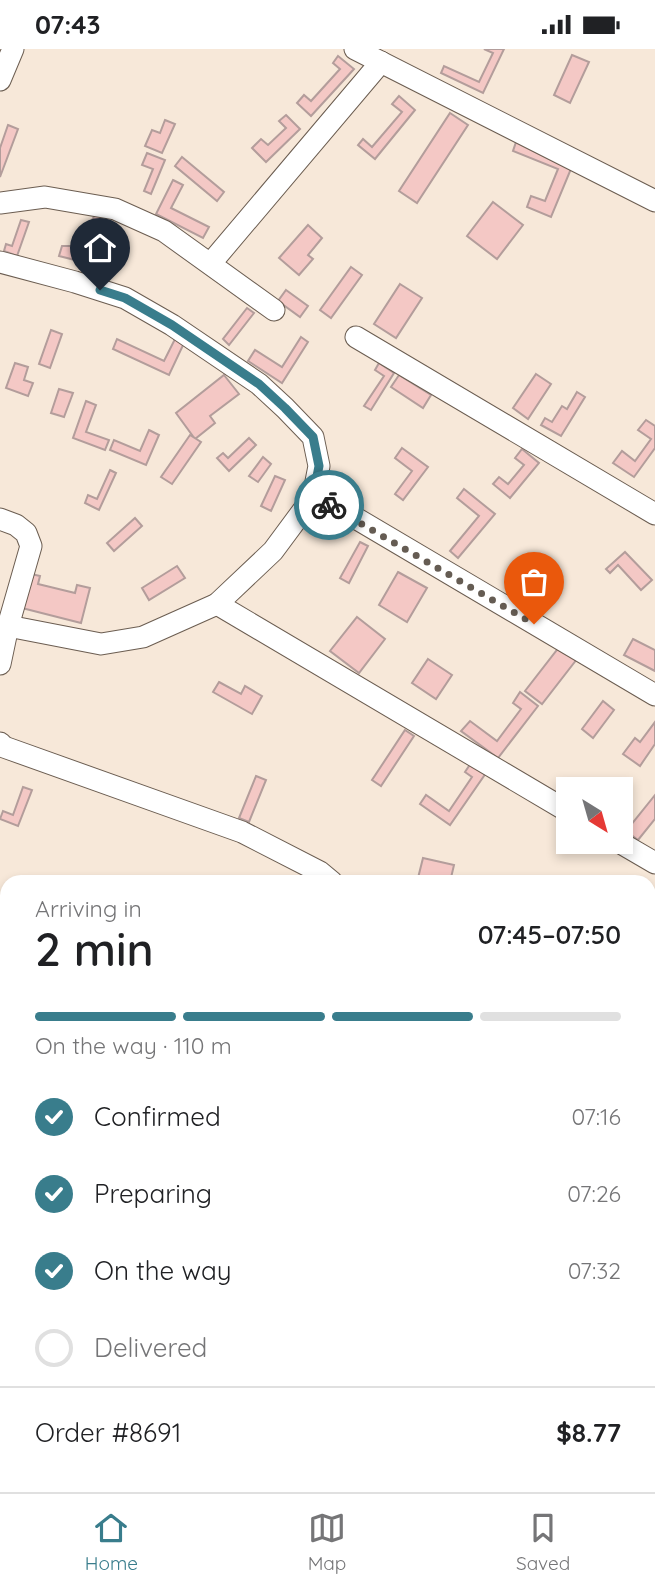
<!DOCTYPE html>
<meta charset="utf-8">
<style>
:root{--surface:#fff;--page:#f2f2f2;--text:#202124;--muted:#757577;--line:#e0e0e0;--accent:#397d8c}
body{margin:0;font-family:Quicksand,sans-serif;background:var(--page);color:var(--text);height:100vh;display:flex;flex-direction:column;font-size:26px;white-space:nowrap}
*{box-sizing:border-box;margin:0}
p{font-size:23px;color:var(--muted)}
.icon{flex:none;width:38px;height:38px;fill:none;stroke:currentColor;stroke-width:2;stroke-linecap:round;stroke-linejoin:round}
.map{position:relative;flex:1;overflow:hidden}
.drawer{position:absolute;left:0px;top:826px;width:656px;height:618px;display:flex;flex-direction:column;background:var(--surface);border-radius:21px 21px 0 0;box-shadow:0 4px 10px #0003}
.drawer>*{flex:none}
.needle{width:46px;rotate:143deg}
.controls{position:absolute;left:556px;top:728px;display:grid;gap:14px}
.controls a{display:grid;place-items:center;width:77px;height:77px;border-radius:0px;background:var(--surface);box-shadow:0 4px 10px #0003;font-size:35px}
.pin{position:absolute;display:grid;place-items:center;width:60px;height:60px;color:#fff;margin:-72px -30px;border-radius:50% 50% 50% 0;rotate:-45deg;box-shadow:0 0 7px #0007}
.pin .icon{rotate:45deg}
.courier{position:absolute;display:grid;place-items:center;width:70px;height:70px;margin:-35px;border:5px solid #397d8c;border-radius:50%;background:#fff;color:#222;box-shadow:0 2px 9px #0007}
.overview em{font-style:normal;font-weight:600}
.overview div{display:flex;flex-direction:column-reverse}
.overview{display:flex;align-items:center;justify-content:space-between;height:119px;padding:0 35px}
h1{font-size:46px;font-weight:600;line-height:52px}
.bar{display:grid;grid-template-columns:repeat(4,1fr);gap:10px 7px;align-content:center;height:84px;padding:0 35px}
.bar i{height:9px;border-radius:5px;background:var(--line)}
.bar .on{background:var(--accent)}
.bar p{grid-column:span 4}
.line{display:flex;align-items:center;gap:18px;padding:0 35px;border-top:2px solid var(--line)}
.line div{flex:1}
ol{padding:0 35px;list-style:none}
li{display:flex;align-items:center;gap:21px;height:77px}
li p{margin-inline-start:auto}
li .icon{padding:7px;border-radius:50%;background:var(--accent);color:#fff;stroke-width:4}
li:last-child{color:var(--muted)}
li i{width:38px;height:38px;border:4px solid var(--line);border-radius:50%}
.status{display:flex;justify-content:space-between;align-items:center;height:49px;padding:0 35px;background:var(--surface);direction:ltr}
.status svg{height:19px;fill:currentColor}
.menu{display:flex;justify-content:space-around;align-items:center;height:98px;border-top:2px solid var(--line);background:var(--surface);font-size:19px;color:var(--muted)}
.menu a{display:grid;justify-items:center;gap:4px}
.menu .on{color:var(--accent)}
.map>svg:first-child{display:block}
.building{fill:#f4c8c5;stroke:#b39d9b;stroke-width:2}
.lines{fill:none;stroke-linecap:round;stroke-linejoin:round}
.street-casing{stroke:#6b5d51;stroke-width:23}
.street{stroke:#fff;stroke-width:21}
.done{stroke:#655c53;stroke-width:7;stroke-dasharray:0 12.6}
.route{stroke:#397d8c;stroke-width:9}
</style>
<div class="status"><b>07:43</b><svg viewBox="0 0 49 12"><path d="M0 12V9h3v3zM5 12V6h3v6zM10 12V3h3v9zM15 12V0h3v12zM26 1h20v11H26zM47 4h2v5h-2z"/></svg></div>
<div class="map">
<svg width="655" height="1443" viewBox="0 0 655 1443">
<rect width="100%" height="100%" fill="#f7e8d9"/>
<!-- building -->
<g class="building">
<polygon points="484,0 504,0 483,44 441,24 444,17 479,33 493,4"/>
<polygon points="572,6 589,13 570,54 554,46"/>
<polygon points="338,7 354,20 311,67 297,54 304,46 311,52 340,20 333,14"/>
<polygon points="399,47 415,61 375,110 358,96 363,90 372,98 402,63 392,55"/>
<polygon points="450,64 468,76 417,154 399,142"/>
<polygon points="286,66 300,80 266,113 252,99 261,90 268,96 286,79 279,72"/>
<polygon points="165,71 175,75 162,104 145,97 152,81 160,84"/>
<polygon points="8,76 18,80 0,128 0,99"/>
<polygon points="516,93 573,115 551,168 527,158 531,147 545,152 558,120 513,102"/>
<polygon points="147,104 165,111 151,145 144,142 153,120 142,116"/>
<polygon points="182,108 224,143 217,152 175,117"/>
<polygon points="173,131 183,136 171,159 209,178 203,189 156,165"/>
<polygon points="493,153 523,176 497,210 467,187"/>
<polygon points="96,164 103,168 79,212 59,207 62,197 77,197"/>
<polygon points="21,171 29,173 17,207 4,202 6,195 12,197"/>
<polygon points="308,176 322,189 308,206 313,210 299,226 279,209"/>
<polygon points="351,218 362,226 331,269 320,261"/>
<polygon points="400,235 422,249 396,289 374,275"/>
<polygon points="286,241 308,257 300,268 278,252"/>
<polygon points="247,259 254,264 229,296 223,290"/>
<polygon points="51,281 62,285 50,319 39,315"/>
<polygon points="176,288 185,292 169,326 113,300 117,290 164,312"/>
<polygon points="301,288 308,293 282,334 248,312 255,301 282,318"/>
<polygon points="15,314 28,318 24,331 33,334 28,347 6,339"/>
<polygon points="379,314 394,324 371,361 364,357 384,327 375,321"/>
<polygon points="536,325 551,335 528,370 513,359"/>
<polygon points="224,326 239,345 210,367 215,374 195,390 176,364"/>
<polygon points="399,326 431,346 423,359 391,338"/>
<polygon points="59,340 73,344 64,368 51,364"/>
<polygon points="577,343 585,348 561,387 541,376 545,369 552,373 562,357 567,360"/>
<polygon points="86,352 96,356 86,383 109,391 105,401 73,389"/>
<polygon points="646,371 655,377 655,399 634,428 613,414 622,402 635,412 651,390 638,381"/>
<polygon points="149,381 159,386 146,416 110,401 114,391 140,402"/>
<polygon points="190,386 201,393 172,435 161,428"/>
<polygon points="249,389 256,396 229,422 217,409 223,404 228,409"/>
<polygon points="402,399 428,418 403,451 395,445 412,422 395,409"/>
<polygon points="522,400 539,414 510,449 493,435 499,428 508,435 524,416 515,409"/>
<polygon points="263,408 271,415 258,433 249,427"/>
<polygon points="110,421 116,424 99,461 85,454 88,446 97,450"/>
<polygon points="275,427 285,431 271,462 261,457"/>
<polygon points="464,440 495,465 458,509 450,502 479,467 457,449"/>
<polygon points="135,469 142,477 114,502 107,494"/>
<polygon points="360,493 368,497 349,534 340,529"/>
<polygon points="625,503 652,531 641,541 618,516 610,524 606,520"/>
<polygon points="177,517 185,529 149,551 142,539"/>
<polygon points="398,523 427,539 407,573 379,556"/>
<polygon points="27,524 40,527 38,535 75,544 77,536 90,539 81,574 18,558"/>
<polygon points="357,568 385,590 359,624 330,602"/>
<polygon points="633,590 655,601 655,622 624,606"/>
<polygon points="560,597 577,610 542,655 525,642"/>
<polygon points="428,610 452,626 436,650 412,634"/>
<polygon points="219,633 241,645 245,637 262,647 252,665 213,643"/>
<polygon points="520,643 538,657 498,709 461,682 470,672 497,692 521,660 513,654"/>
<polygon points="603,652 614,661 593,689 582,680"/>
<polygon points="655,673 655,695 640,717 623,705 635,689 640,693"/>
<polygon points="405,681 414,687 381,737 372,731"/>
<polygon points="471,714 486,724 450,776 420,755 426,746 449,762 472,728 465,723"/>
<polygon points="256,727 266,731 249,773 239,769"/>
<polygon points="23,738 32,741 18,777 0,770 3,762 13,766"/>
<polygon points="655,746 655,770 638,791 626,782"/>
<polygon points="423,809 454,816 450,833 417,833"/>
<polygon points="3,1186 7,1187 7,1239 0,1237 0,1197"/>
<polygon points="7,1294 7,1319 0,1317"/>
<polygon points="0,1322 7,1324 7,1374 0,1372"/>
<polygon points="95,1437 110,1437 108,1443 93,1443"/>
<polygon points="128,1437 143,1437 141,1443 127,1443"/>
</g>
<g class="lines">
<defs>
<g id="street">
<polyline points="355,0 655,152"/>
<polyline points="0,31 13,0"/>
<polyline points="0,154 45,148 115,160 164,182 274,261"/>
<polyline points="0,213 75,233 125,249 172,276 259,335 285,359 313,388 319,417 313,448 273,502 217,555 143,588 101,595 8,577"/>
<polyline points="211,214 381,13"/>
<polyline points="356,288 655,465"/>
<polyline points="313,448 342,461 655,646"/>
<polyline points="0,470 16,476 26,484 31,497 8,577 0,615"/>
<polyline points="217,555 569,763"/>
<polyline points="0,694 4,698 242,783 320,823 332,833"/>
<polyline points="619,793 655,814"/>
<polyline points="649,895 655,892"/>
<polyline points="5,1080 7,1071"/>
<polyline points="649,1240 655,1242"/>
<polyline points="316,1443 318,1437"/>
<polyline points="464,1443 466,1437"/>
</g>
</defs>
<!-- street casing -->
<use href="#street" class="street-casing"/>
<!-- street -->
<use href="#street" class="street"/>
</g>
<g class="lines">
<!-- done -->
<polyline class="done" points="329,456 534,575"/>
<!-- route -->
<polyline class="route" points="100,241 125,249 172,276 259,335 285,359 313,388 319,417 313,448 329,456"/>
</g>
</svg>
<div class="controls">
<a><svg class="needle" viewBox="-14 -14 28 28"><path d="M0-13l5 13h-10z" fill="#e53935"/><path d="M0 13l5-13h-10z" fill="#757577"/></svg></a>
</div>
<div class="pin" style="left:534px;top:575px;background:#ea580c"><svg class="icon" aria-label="bag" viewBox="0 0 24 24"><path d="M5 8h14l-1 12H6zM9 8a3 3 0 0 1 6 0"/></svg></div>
<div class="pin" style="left:100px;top:241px;background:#1f2937"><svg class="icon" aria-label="home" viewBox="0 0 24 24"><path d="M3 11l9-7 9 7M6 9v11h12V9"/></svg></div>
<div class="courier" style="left:329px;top:456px"><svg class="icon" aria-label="bike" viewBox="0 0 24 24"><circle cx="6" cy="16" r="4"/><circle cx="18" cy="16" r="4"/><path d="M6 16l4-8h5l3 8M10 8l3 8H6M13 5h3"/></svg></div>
<section class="drawer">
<div class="overview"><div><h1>2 min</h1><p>Arriving in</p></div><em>07:45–07:50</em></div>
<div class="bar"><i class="on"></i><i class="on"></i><i class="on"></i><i></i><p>On the way · 110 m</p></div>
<ol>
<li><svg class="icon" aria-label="check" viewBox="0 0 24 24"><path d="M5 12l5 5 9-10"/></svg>Confirmed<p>07:16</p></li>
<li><svg class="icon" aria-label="check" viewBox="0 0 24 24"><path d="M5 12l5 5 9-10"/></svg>Preparing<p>07:26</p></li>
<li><svg class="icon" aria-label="check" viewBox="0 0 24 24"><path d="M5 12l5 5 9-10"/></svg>On the way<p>07:32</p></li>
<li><i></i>Delivered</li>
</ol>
<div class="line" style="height:91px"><div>Order #8691</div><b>$8.77</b></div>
</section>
</div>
<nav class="menu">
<a class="on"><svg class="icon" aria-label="home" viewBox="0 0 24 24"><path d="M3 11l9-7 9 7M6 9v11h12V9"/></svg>Home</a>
<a><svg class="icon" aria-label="map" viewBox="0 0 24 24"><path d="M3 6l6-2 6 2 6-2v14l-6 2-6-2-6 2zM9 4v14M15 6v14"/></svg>Map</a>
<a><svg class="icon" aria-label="saved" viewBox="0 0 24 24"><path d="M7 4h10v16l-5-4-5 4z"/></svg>Saved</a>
</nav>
